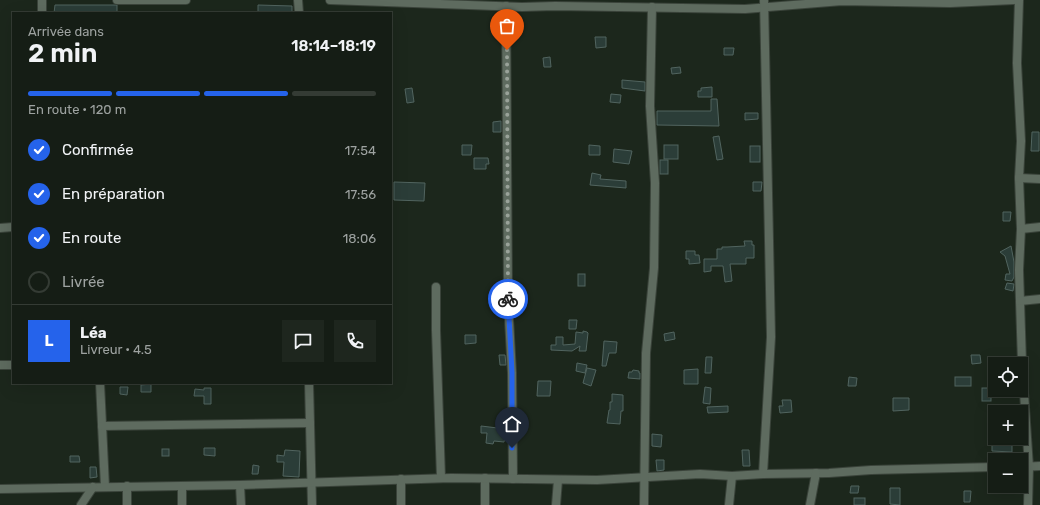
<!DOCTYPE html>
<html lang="fr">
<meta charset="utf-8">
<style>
:root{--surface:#151d15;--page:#1e261e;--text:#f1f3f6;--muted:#9da2a0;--line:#343b34;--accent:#2563eb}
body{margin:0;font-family:Rubik,sans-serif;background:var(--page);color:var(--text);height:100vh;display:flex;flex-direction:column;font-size:15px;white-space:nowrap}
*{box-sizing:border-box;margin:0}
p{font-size:13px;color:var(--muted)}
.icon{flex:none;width:22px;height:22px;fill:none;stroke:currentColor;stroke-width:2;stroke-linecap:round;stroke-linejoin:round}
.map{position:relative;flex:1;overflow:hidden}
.sheet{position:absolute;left:12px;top:12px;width:380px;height:372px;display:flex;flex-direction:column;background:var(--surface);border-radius:0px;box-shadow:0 4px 16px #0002,0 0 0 1px var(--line)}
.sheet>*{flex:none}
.tools{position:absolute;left:988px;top:357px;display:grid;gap:8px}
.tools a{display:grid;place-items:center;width:40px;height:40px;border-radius:0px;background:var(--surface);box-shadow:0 4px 16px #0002,0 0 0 1px var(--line);font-size:20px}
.pin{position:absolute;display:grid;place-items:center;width:34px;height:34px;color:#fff;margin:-41px -17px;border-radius:50% 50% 50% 0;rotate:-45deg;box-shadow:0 0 4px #0007}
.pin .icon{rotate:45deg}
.courier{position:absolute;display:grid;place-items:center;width:40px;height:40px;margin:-20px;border:3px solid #2563eb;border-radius:50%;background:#fff;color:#222;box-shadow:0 1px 5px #0007}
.summary em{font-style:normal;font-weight:600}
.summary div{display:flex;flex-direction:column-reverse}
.summary{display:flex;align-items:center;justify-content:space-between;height:68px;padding:0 16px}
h1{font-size:26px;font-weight:600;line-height:30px}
.bar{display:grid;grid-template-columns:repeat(4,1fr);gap:6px 4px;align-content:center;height:48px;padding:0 16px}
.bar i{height:5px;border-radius:3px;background:var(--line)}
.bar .active{background:var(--accent)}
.bar p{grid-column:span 4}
.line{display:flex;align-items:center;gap:10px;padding:0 16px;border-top:1px solid var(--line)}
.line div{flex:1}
.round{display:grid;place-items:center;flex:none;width:42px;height:42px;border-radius:0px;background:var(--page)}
ol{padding:0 16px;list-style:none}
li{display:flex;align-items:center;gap:12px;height:44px}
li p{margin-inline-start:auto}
li .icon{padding:4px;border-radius:50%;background:var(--accent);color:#fff;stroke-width:4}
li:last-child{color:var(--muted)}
li i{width:22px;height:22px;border:2px solid var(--line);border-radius:50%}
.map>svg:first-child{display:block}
.building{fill:#2b3d38;stroke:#51645f}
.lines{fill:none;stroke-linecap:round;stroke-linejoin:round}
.street-casing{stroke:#3a433a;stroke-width:10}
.street{stroke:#5e6b5f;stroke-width:8}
.done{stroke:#99a299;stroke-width:4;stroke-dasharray:0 7.2}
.route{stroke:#2563eb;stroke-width:5}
</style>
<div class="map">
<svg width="1040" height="505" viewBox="0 0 1040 505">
<rect width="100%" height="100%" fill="#1c271c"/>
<!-- building -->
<g class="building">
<polygon points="55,5 117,5 117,13 54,13"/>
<polygon points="258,5 292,6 292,13 258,13"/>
<polygon points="595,37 606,37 606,47 596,48"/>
<polygon points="724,48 734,48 733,55 724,55"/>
<polygon points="550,57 551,67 544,67 543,58"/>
<polygon points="680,67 681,73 672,74 671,68"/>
<polygon points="622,80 645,82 645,91 622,88"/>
<polygon points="712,87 712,97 698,97 698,91 701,91 701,88"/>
<polygon points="412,88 414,102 407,103 405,89"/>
<polygon points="611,94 621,95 620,103 610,102"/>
<polygon points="711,99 717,99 719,126 657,125 657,111 711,111"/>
<polygon points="745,113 758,113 758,119 745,120"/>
<polygon points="501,121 501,132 493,132 493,122"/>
<polygon points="1032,132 1039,132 1039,151 1031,151"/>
<polygon points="719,136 723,159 717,160 713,137"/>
<polygon points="462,145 472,145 471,155 462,155"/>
<polygon points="589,145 600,146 600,155 589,155"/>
<rect x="664" y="145" width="14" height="14"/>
<rect x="750" y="146" width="10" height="16"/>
<polygon points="614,149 632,151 629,164 613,162"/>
<polygon points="474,158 488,158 489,164 486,164 486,169 474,169"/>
<rect x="660" y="160" width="8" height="14"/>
<polygon points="592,173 601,175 600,179 626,181 626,188 590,185"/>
<polygon points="394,182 425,183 424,201 394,200"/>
<polygon points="753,182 762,182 761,191 753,191"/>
<polygon points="1003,212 1011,212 1010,221 1003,221"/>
<polygon points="744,241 752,241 752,245 754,245 754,258 746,258 746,264 730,264 732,281 725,282 723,266 711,266 711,271 704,272 704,259 717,259 717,249 722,249 722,247 727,247 745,246"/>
<polygon points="1011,246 1014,262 1014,277 1012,281 1005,280 1006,274 1010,274 1005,256 1000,252"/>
<polygon points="686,251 695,251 695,255 699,255 700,263 689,264 689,259 686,259"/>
<rect x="578" y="274" width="7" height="12"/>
<polygon points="1007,283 1014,284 1013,291 1005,289"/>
<polygon points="569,320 577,320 576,329 569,329"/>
<polygon points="583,331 587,332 588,333 586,351 579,351 580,346 572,351 551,350 551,345 556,345 556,337 563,337 563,345 575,344 576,332 583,333"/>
<polygon points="674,332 675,339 665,341 664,334"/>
<polygon points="465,335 476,335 476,343 465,344"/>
<polygon points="604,341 617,342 616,353 609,353 606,366 602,366"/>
<polygon points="499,355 505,355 506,365 500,365"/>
<polygon points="971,355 980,355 981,363 972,364"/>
<polygon points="706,357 712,357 711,373 705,373"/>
<polygon points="577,363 587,365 585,373 576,371"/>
<polygon points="587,368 596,370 591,386 583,383"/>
<polygon points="698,369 698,384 684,384 684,370"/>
<polygon points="633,370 639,371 639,373 640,373 640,379 628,378 629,372 632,372"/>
<polygon points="849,377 857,378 856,386 848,386"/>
<rect x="955" y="377" width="16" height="9"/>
<polygon points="538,381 551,381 550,396 537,396"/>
<polygon points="151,384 151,392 141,392 141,385"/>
<polygon points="120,387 128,387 127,395 120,394"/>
<polygon points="705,387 711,388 710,404 703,403"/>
<polygon points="204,388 211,388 211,404 204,404 204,396 194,396 195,389 204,390"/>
<rect x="982" y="388" width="9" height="13"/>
<polygon points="612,394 623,395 623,411 621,411 620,424 607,423 609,410 610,410 610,402 612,402"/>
<polygon points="893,398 909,398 909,410 893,411"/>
<polygon points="782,400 791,400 792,412 780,413 779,406 783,406"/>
<polygon points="728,406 728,412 708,413 707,407"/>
<polygon points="481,426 506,429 507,430 507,438 505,437 504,442 494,441 493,444 486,443 487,433 481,433"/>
<polygon points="652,434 662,435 661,447 652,446"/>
<polygon points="992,438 1012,438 1012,452 992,451"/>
<polygon points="204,448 215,448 215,456 204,455"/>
<rect x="162" y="449" width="7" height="7"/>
<polygon points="285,450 300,451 299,477 283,476 284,462 277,462 277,455 284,456"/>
<polygon points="742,450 749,450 750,466 743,466"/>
<polygon points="70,456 79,456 80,462 70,462"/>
<polygon points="656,460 664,460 664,470 657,471"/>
<polygon points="253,465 259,466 258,474 252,474"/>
<polygon points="90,467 96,467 97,477 90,478"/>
<polygon points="851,486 859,486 858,493 850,493"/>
<polygon points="890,488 900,488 900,505 890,504"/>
<polygon points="964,491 971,491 970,502 964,502"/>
<rect x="854" y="498" width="11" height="7"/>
</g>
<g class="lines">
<defs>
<g id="street">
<polyline points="42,0 42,13"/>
<polyline points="117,0 186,0"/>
<polyline points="298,0 299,13"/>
<polyline points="330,0 522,7 555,6 745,9 842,1 950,3 1014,0"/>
<polyline points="1019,0 1017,63 1021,141 1019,178 1021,229 1019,270 1022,363 1029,467 1028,505"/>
<polyline points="506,6 508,301 512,373 513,479"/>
<polyline points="1019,178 1040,179"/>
<polyline points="0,228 13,227"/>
<polyline points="1021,229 1040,227"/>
<polyline points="436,287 436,330 441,478"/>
<polyline points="1020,301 1040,299"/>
<polyline points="0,365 13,365"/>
<polyline points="100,383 105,487"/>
<polyline points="309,383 312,505"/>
<polyline points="102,426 310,423"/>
<polyline points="1021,467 1040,466"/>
<polyline points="763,474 771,337 764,0"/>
<polyline points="485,478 485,505"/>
<polyline points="240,485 241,505"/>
<polyline points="127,486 127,505"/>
<polyline points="182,486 182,505"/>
<polyline points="0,489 240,485 451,478 597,480 700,474 732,476 763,474 829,473 871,470 995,467"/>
<polyline points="81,505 93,487"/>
<polyline points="401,505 401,479"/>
<polyline points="556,505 558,480"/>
<polyline points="644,505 646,353 654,268 655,183 650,106 652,7"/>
<polyline points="729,505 732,476"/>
<polyline points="810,505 816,473"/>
</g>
</defs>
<!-- street casing -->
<use href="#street" class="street-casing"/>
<!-- street -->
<use href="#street" class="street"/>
</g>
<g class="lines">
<!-- done -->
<polyline class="done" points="507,50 508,299"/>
<!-- route -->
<polyline class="route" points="508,299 512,373 512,448"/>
</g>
</svg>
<div class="tools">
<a><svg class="icon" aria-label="locate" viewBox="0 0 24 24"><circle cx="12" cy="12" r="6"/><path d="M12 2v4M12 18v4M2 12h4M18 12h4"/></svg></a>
<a>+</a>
<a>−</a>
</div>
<div class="pin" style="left:507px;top:50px;background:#ea580c"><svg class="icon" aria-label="bag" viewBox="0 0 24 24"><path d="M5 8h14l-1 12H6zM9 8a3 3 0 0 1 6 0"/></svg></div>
<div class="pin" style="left:512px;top:448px;background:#1f2937"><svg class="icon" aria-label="home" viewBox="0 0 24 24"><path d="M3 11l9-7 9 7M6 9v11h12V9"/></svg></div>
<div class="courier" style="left:508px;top:299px"><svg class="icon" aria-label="bike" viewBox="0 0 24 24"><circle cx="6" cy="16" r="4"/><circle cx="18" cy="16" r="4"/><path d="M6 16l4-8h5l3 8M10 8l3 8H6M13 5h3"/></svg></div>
<section class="sheet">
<div class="summary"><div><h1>2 min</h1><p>Arrivée dans</p></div><em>18:14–18:19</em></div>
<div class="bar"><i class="active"></i><i class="active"></i><i class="active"></i><i></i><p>En route · 120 m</p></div>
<ol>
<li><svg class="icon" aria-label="check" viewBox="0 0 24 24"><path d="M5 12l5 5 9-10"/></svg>Confirmée<p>17:54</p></li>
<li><svg class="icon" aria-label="check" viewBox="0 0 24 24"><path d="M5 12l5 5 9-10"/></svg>En préparation<p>17:56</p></li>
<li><svg class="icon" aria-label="check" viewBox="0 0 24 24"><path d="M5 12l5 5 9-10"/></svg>En route<p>18:06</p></li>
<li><i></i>Livrée</li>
</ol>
<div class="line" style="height:72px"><b class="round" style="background:var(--accent);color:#fff">L</b><div><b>Léa</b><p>Livreur · 4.5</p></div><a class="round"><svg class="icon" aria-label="chat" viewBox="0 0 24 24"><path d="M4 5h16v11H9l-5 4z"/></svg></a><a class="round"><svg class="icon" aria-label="phone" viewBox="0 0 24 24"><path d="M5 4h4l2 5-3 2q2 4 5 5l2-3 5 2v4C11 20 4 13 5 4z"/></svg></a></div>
</section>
</div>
